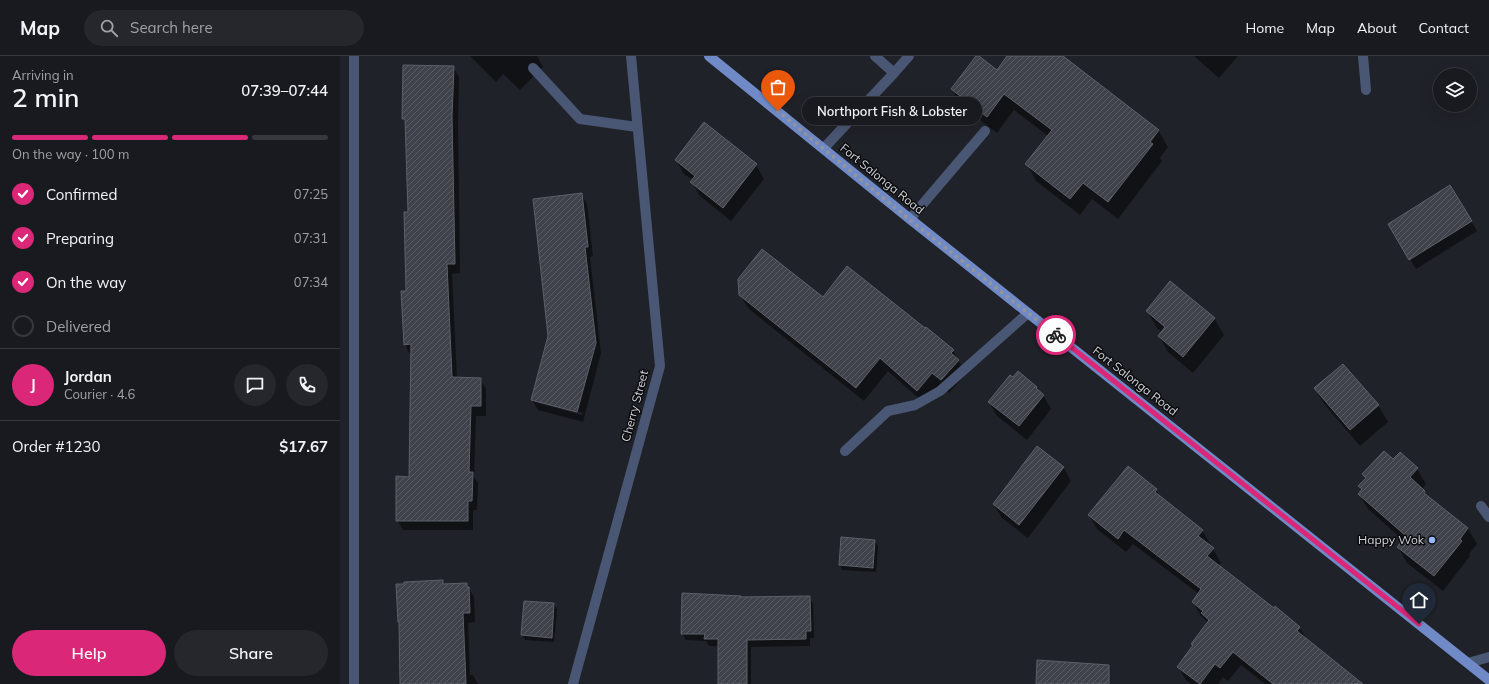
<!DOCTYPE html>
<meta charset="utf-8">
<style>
:root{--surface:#181a1f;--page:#25272c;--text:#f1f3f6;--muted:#9fa1a4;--line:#36383d;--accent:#db2777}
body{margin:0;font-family:Mulish,sans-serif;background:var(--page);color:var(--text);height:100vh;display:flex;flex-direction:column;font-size:15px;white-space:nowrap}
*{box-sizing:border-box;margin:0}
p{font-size:13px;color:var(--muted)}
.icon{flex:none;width:22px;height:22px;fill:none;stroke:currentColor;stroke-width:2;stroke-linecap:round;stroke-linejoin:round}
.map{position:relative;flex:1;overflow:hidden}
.side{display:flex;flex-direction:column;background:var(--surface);width:340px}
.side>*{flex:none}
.controls{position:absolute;left:1093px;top:12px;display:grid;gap:8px}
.controls a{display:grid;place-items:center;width:44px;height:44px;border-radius:50%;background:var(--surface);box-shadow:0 4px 16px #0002,0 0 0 1px var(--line);font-size:20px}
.pin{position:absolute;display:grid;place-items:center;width:34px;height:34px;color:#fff;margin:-41px -17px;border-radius:50% 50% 50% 0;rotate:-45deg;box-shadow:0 0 4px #0007}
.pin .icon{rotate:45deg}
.courier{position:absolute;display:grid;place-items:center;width:40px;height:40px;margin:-20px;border:3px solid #db2777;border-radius:50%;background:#fff;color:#222;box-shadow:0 1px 5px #0007}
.bubble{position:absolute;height:28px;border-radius:14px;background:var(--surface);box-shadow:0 4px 16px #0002,0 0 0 1px var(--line);font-size:13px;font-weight:600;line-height:28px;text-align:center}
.summary em{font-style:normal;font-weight:600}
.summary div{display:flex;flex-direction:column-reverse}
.summary{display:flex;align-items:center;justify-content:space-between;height:68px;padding:0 12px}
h1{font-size:26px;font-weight:600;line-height:30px}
.bar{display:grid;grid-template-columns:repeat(4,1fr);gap:6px 4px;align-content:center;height:48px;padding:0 12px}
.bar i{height:5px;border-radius:3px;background:var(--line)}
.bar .active{background:var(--accent)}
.bar p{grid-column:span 4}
.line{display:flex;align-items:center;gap:10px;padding:0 12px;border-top:1px solid var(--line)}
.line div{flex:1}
.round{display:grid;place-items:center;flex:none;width:42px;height:42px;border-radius:21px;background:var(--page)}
ol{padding:0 12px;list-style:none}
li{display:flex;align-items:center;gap:12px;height:44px}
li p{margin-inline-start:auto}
li .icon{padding:4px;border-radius:50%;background:var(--accent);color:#fff;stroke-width:4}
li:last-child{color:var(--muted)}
li i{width:22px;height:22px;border:2px solid var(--line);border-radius:50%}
.action{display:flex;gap:8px;margin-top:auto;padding:8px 12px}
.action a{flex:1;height:46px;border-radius:24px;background:var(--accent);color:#fff;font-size:16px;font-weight:600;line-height:46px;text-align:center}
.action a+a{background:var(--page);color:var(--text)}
header{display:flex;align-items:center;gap:24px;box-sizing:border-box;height:56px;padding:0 20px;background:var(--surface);border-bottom:1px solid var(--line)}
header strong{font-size:19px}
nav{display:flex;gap:22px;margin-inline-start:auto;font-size:14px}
.search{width:280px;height:36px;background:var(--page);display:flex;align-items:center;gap:10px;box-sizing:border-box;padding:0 14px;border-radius:22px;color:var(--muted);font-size:15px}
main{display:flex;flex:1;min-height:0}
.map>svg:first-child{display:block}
.shadow{fill:#0007;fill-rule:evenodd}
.building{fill:url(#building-hatch);stroke:#5d6068}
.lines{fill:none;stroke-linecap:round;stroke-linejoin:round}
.minor{stroke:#4a5774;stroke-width:10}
.major{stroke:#708ac7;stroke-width:10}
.done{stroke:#93959a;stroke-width:4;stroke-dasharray:0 7.2}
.route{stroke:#db2777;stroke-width:5}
.poi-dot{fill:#97b6fd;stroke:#0b0c0f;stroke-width:1.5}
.labels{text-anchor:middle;stroke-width:3;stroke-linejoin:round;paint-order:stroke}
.street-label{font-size:12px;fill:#d1d3d7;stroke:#0b0c0f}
.poi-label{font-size:12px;fill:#d1d3d7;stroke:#0b0c0f;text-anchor:end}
</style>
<header>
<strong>Map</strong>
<div class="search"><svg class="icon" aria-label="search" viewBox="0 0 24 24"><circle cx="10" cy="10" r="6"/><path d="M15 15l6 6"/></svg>Search here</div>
<nav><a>Home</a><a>Map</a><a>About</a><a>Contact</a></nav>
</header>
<main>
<section class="side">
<div class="summary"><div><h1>2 min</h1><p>Arriving in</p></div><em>07:39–07:44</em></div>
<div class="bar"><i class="active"></i><i class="active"></i><i class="active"></i><i></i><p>On the way · 100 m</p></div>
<ol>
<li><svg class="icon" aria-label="check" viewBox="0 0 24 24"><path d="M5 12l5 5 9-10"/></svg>Confirmed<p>07:25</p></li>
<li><svg class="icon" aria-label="check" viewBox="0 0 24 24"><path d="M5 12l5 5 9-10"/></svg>Preparing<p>07:31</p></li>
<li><svg class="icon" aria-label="check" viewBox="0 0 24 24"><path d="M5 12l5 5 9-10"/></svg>On the way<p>07:34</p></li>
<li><i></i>Delivered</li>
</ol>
<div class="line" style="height:72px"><b class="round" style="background:var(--accent);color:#fff">J</b><div><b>Jordan</b><p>Courier · 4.6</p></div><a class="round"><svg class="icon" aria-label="chat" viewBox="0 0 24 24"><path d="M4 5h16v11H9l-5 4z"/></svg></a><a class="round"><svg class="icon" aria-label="phone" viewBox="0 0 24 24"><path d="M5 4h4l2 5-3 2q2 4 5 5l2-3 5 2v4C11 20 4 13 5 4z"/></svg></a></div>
<div class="line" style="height:52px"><div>Order #1230</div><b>$17.67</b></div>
<div class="action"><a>Help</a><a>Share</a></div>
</section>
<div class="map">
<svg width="1149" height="628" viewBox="0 0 1149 628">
<defs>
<pattern id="building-hatch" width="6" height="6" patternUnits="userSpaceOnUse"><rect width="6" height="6" fill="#3f424a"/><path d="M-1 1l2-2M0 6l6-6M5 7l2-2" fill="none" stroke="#5a5c63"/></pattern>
</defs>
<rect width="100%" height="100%" fill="#202229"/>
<!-- shadow -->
<g class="shadow">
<polygon points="130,0 197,0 203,11 180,34 163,18 156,26"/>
<polygon points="668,0 721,0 818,74 828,91 820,102 822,105 778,163 752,143 740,159 696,125 687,108 708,80 674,54 657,77 622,50 612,33 657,15"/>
<polygon points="854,0 898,0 879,22"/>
<polygon points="113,11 119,21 118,70 120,217 112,218 117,322 140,323 146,333 146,360 136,360 134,421 138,427 137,454 133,454 133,474 63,474 57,464 70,422 72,298 70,298 65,289 69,157 66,68 63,62"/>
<polygon points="364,68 416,109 424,123 391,165 360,140 352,126 353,124 344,118 336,104"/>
<path d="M241 138 247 148 253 200 250 201 261 297 243 366 198 354 192 344 209 280ZM198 345 243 357 242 359 198 347Z"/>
<polygon points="1131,165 1137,175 1076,213 1054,178"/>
<polygon points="400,239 483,242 585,274 587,272 613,295 626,318 609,337 601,330 585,348 548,315 524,345 409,253"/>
<polygon points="807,255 874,262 884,279 853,317 828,296 819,280 822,276 817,272"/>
<polygon points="696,331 703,339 711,353 687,384 657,360 649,346"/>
<polygon points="975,333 1038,349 1048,366 1020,390 985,349"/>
<polygon points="1060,398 1077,413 1086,428 1082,433 1088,442 1128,473 1137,488 1129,498 1130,500 1103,535 1067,507 1058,491 1064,485 1028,453 1019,438 1022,435 1019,430 1026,423 1024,419 1053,404"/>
<polygon points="723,411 731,425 688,482 662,462 654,449"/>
<polygon points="788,411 816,434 821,443 862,474 870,488 869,490 873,493 881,507 878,510 959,571 996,628 925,628 901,609 888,625 883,621 878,628 851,628 846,624 838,611 854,590 852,588 868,567 861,560 853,546 859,538 793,488 786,496 757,473 749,459"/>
<polygon points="535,485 538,490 536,516 502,514 500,509"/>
<polygon points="102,525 105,529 126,528 134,541 135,566 128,567 130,619 133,619 138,628 61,628"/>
<polygon points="469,541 473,548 474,582 470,582 470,590 411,591 411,628 379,628 379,590 369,590 366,585 346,584 342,577 401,542"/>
<polygon points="185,546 214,548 217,553 214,586 185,584 182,579"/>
</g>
<!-- building -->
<g class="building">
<polygon points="636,0 639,0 657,14 667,0 723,0 819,74 810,86 813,88 768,146 743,127 730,143 685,108 712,74 664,38 647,61 611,33"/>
<polygon points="63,9 114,10 112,60 115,208 107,208 112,321 141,322 141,350 131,350 129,416 133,416 132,445 128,445 128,465 56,465 56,420 69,421 71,288 64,289 61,235 66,235 64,156 68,156 65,63 62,63"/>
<polygon points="364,66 417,108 383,152 350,126 355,120 335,104"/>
<polygon points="1110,129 1132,165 1069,204 1048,168"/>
<polygon points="242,137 248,191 245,191 256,287 237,356 191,344 208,280 193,143"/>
<polygon points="422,193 483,241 507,210 585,272 586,271 614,294 611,297 619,304 601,324 592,317 577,335 540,302 516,332 399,239 398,223"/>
<polygon points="830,225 875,262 843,301 818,280 825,271 806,255"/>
<polygon points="1003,308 1039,349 1010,374 974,332"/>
<polygon points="678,315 697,331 696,332 704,339 679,370 648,346 670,319 673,321"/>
<polygon points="697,390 724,411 679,469 653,448"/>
<polygon points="1044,395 1053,403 1060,396 1078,412 1070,421 1085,435 1084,437 1128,472 1120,483 1122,485 1094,520 1057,491 1066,480 1018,438 1022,433 1018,430 1026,422 1022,418"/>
<polygon points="788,410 817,433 815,436 863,474 858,480 874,492 867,500 934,552 935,550 960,571 957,575 1023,628 933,628 893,596 880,612 875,608 860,628 837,611 853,589 851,588 869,564 861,557 863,555 852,546 861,533 784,474 778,483 748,459"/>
<polygon points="501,481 535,484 533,512 499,509"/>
<polygon points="103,524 103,528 127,527 127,531 129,531 130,557 123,557 126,628 60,628 59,566 58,566 56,528 64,528 64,526"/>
<polygon points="342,537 401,540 401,541 470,540 471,575 466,575 466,583 407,584 407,628 378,628 378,583 364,583 365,578 341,578"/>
<polygon points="184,545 214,547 212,582 181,579"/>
<polygon points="697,604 769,609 769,628 696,628"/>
</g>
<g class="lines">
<!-- minor -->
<g class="minor">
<polyline points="1023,0 1026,34"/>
<polyline points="193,12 240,63 297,71"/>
<polyline points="554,17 569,0"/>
<polyline points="484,92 554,17 535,0"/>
<polyline points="570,163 645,75"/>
<polyline points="505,395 548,355 575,349 600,335 688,257"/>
<polyline points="1141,450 1149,461"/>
<polyline points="1128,607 1149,601"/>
<polyline points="14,628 14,0"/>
<polyline points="233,628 320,310 291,0"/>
</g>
<!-- major -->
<polyline class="major" points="369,0 570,163 1149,624"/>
</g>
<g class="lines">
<!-- done -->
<polyline class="done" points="438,55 570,164 716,279"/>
<!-- route -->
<polyline class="route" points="716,279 1079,568"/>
</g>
<!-- markers -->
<circle class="poi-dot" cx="1092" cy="484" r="4"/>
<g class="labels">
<!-- street labels -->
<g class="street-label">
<text transform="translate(542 123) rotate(39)" y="4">Fort Salonga Road</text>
<text transform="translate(795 325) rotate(38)" y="4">Fort Salonga Road</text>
<text transform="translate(295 350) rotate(-75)" y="4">Cherry Street</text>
</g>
<!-- poi labels -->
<g class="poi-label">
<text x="1084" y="488">Happy Wok</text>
</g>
</g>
</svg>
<div class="controls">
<a><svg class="icon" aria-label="layers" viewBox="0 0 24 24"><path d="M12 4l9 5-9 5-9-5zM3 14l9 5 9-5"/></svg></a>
</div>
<div class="pin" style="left:438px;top:55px;background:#ea580c"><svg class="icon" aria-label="bag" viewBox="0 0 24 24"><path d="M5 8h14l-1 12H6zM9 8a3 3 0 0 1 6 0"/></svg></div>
<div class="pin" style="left:1079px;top:568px;background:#1f2937"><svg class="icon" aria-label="home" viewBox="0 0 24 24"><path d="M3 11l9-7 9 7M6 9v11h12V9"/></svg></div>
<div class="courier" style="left:716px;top:279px"><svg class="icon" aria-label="bike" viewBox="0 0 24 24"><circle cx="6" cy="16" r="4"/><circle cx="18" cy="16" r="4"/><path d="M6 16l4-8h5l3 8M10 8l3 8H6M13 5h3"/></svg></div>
<div class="bubble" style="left:462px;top:41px;width:180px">Northport Fish &amp; Lobster</div>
</div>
</main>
